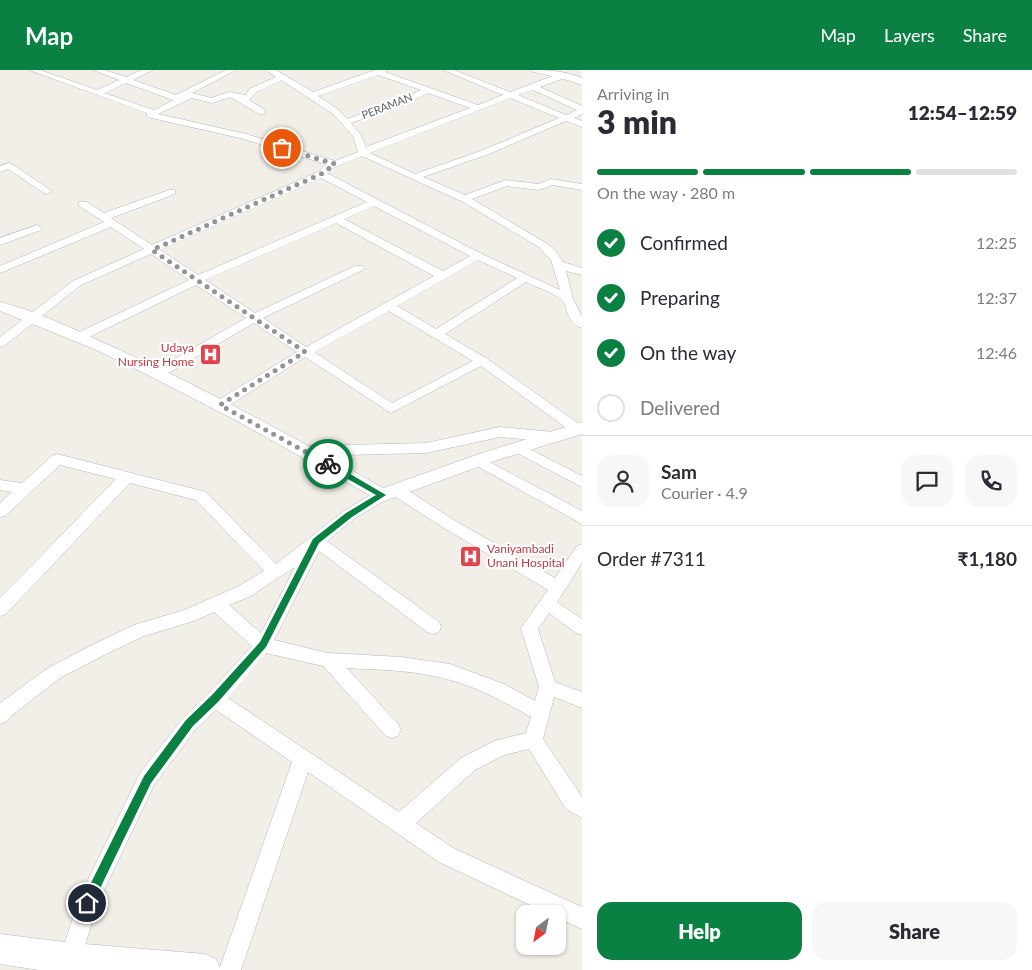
<!DOCTYPE html>
<meta charset="utf-8">
<style>
:root{--surface:#fff;--page:#f7f7f7;--text:#2b2b33;--muted:#7c7c81;--line:#e1e1e2;--accent:#0b8043}
body{margin:0;font-family:Lato,sans-serif;background:var(--page);color:var(--text);height:100vh;display:flex;flex-direction:column;font-size:19px;white-space:nowrap}
*{box-sizing:border-box;margin:0}
p{font-size:16px;color:var(--muted)}
.icon{flex:none;width:28px;height:28px;fill:none;stroke:currentColor;stroke-width:2;stroke-linecap:round;stroke-linejoin:round}
.map{position:relative;flex:1;overflow:hidden}
.panel{display:flex;flex-direction:column;background:var(--surface);width:450px}
.panel>*{flex:none}
.needle{width:32px;rotate:212deg}
.controls{position:absolute;left:516px;top:835px;display:grid;gap:10px}
.controls a{display:grid;place-items:center;width:50px;height:50px;border-radius:10px;background:var(--surface);box-shadow:0 1px 4px #0004;font-size:25px}
.pin{position:absolute;display:grid;place-items:center;width:42px;height:42px;color:#fff;margin:-21px;border:2px solid #fff;border-radius:50%;box-shadow:0 1px 5px #0007}
.courier{position:absolute;display:grid;place-items:center;width:50px;height:50px;margin:-25px;border:4px solid #0b8043;border-radius:50%;background:#fff;color:#222;box-shadow:0 1px 6px #0007}
.summary em{font-style:normal;font-weight:800}
.summary div{display:flex;flex-direction:column-reverse}
.summary{display:flex;align-items:center;justify-content:space-between;height:85px;padding:0 15px}
h1{font-size:32px;font-weight:800;line-height:38px}
.bar{display:grid;grid-template-columns:repeat(4,1fr);gap:8px 5px;align-content:center;height:60px;padding:0 15px}
.bar i{height:6px;border-radius:4px;background:var(--line)}
.bar .on{background:var(--accent)}
.bar p{grid-column:span 4}
.line{display:flex;align-items:center;gap:12px;padding:0 15px;border-top:1px solid var(--line)}
.line div{flex:1}
.round{display:grid;place-items:center;flex:none;width:52px;height:52px;border-radius:15px;background:var(--page)}
ol{padding:0 15px;list-style:none}
li{display:flex;align-items:center;gap:15px;height:55px}
li p{margin-inline-start:auto}
li .icon{padding:5px;border-radius:50%;background:var(--accent);color:#fff;stroke-width:4}
li:last-child{color:var(--muted)}
li i{width:28px;height:28px;border:2px solid var(--line);border-radius:50%}
.button{display:flex;gap:10px;margin-top:auto;padding:10px 15px}
.button a{flex:1;height:58px;border-radius:15px;background:var(--accent);color:#fff;font-size:20px;font-weight:800;line-height:58px;text-align:center}
.button a+a{background:var(--page);color:var(--text)}
header{display:flex;align-items:center;gap:30px;box-sizing:border-box;height:70px;padding:0 25px;background:var(--accent);color:#fff}
header strong{font-size:24px}
nav{display:flex;gap:28px;margin-inline-start:auto;font-size:18px}
main{display:flex;flex:1;min-height:0}
.map>svg:first-child{display:block}
.lines{fill:none;stroke-linecap:round;stroke-linejoin:round}
.minor-casing{stroke:#b5b8bc;stroke-width:1}
.tertiary-casing{stroke:#b5b8bc;stroke-width:1}
.secondary-casing{stroke:#b6babf;stroke-width:1}
.minor{fill:#fff;fill-rule:evenodd}
.tertiary{fill:#fff;fill-rule:evenodd}
.secondary{fill:#fff;fill-rule:evenodd}
.route{fill:#0b8043}
.done{stroke:#929495;stroke-width:5;stroke-dasharray:0 9}
.labels{text-anchor:middle;stroke-width:4.5;stroke-linejoin:round;paint-order:stroke}
.far-street-label{font-size:11px;fill:#5f6368;stroke:#fff}
.health-label{font-size:12px;fill:#be3a42;stroke:#fff;text-anchor:end}
</style>
<header>
<strong>Map</strong>
<nav><a>Map</a><a>Layers</a><a>Share</a></nav>
</header>
<main>
<div class="map">
<svg width="582" height="900" viewBox="0 0 582 900">
<rect width="100%" height="100%" fill="#f1efe8"/>
<g class="lines">
<defs>
<g id="minor">
<path d="M29 0H40L97 20 119 10 93 0H104L126 7 142 0H153L133 10 176 25 226 0H236L192 23 211 28 229 22 246 25 249 19 276 7 266 0H276L313 22 375 0H388L385 2 478 35 503 25 443 0H454L510 22 561 3H567V7L540 17 582 36V44L574 48 582 51V57L566 51 489 84 423 107 465 125 506 110 538 114 551 109 582 114V120L552 115 539 120 507 116 472 129 546 173 555 180 563 192 582 198V205L566 201 573 229 582 247V258C567 254 568 237 562 230 557 224 533 216 526 212L445 264 486 288 582 356V362H572L481 296 391 343 305 287 225 338H215L213 335 215 332 297 282 254 253 163 306H155L153 303 155 300 246 248 196 215 81 271 77 272 71 268 73 265 189 210 151 184 81 215 4 276 0 277V267L73 211 144 179 111 157 0 203V196L104 152 79 136V132H87L104 143 169 120H175V124L111 148 152 175 318 102 326 94 240 68 147 47V43ZM378 5 421 20 402 29 347 49 339 40 318 26ZM281 10 333 44 353 66 358 82 335 91 246 64 158 44 192 28 212 33 230 27 259 44H265V40L249 30 255 23ZM126 13 173 30H174L154 40 104 23ZM533 20 577 40 566 45 518 25ZM428 23 470 38 366 77 361 65 351 53 408 33ZM510 28 559 48 483 80 415 104 370 83ZM362 86 463 132 539 177 551 190 560 220 482 184 327 103 333 98ZM321 108 367 132 198 205 160 180ZM374 136 470 186 443 201 344 149ZM336 153 434 206 306 277 263 248 363 200 364 198 363 196H355L255 243 205 210ZM478 190 517 208 436 259 397 236ZM389 241 473 291 392 333 314 282Z"/>
<polygon points="9,93 12,94 52,121 47,124 44,123 8,99 0,102 0,96"/>
<polygon points="37,155 42,158 41,160 0,175 0,168"/>
<polygon points="500,357 554,362 559,364 561,367 559,370 554,372 500,367 426,383 306,386 301,384 299,381 301,378 306,376 426,373"/>
<polygon points="518,373 582,406 582,417 513,381 511,378 513,375"/>
<path d="M57 384 206 422 276 494 344 441 377 421 382 420 387 421 389 425 387 429 354 449 327 471 439 552 441 557 439 562 433 564 427 562 319 481 274 570 328 583 401 587 450 594 504 614 535 631 539 617 521 558 548 520 444 458 391 424 389 420 391 416 396 415 401 416 454 450 555 508 577 476 582 474V493L557 532 582 549V565L576 563 549 543 538 559 555 612 582 622V638L554 627 543 669 582 727V748L566 739 529 679 504 685 475 700 416 753 453 778 582 837V859L558 848V844H549L439 792 308 702 241 900H219L292 692 216 640 196 659 154 715 97 835 78 900H56L80 826 140 703 184 647 209 623 252 576 214 542 194 551 144 566 104 585 60 608 11 646 6 652 0 654V633L48 598 92 575 134 555 184 540 237 517 264 501 196 430 130 413 6 544 0 546V528L116 409 60 395 5 446 0 447V433L12 422 0 420V410L22 413 52 386ZM295 497 261 563 229 535 249 527ZM266 583 323 596 386 666 392 668 398 666 401 660 398 654 347 598C381 600 417 600 450 610 479 618 505 632 531 647L526 663 494 671 461 688 399 742 228 628Z"/>
<polygon points="478,386 582,441 582,454 473,394 471,391 473,388"/>
</g>
<path id="tertiary" d="M0 232C38 241 84 264 120 280 210 321 297 369 383 418L482 383 582 352V364L494 391 382 432 237 351 142 302 94 279 0 241Z"/>
<g id="secondary">
<path d="M531 0C550 0 565 1 582 8V15L561 8 533 2Z"/>
<polygon points="0,864 72,873 205,884 216,889 221,900 39,900 0,894"/>
</g>
</defs>
<!-- minor casing -->
<use href="#minor" class="minor-casing"/>
<!-- tertiary casing -->
<use href="#tertiary" class="tertiary-casing"/>
<!-- secondary casing -->
<use href="#secondary" class="secondary-casing"/>
<!-- minor -->
<use href="#minor" class="minor"/>
<!-- tertiary -->
<use href="#tertiary" class="tertiary"/>
<!-- secondary -->
<use href="#secondary" class="secondary"/>
</g>
<!-- route -->
<polygon class="route" points="328,391 386,425 352,447 319,473 266,577 218,632 193,656 151,713 91,837 87,838 83,837 81,833 83,829 144,706 186,650 212,625 260,572 313,469 346,443 376,425 325,396 325,392"/>
<g class="lines">
<!-- done -->
<polyline class="done" points="282,78 335,94 321,104 152,180 305,282 220,335 328,394"/>
</g>
<!-- icons -->
<defs>
<symbol id="hospital-square" viewBox="-11 -11 22 22"><rect x="-9" y="-9" width="18" height="18" rx="4" fill="#e0444e" stroke="#fff"/><path d="M-5-5h3v3.5h4V-5h3V5h-3V1.5h-4V5h-3Z" fill="#fff"/></symbol>
</defs>
<g fill-rule="evenodd">
<use href="#hospital-square" x="198" y="272" width="25" height="25"/>
<use href="#hospital-square" x="458" y="474" width="25" height="25"/>
</g>
<g class="labels">
<!-- far-street labels -->
<g class="far-street-label">
<text transform="translate(387 36) rotate(-21)" y="4">PERAMAN</text>
</g>
<!-- health labels -->
<g class="health-label">
<text x="194" y="282">Udaya<tspan x="194" dy="14">Nursing Home</tspan></text>
<text x="487" y="483" text-anchor="start">Vaniyambadi<tspan x="487" dy="14">Unani Hospital</tspan></text>
</g>
</g>
</svg>
<div class="controls">
<a><svg class="needle" viewBox="-14 -14 28 28"><path d="M0-13l5 13h-10z" fill="#e53935"/><path d="M0 13l5-13h-10z" fill="#7c7c81"/></svg></a>
</div>
<div class="pin" style="left:282px;top:78px;background:#ea580c"><svg class="icon" aria-label="bag" viewBox="0 0 24 24"><path d="M5 8h14l-1 12H6zM9 8a3 3 0 0 1 6 0"/></svg></div>
<div class="pin" style="left:87px;top:833px;background:#1f2937"><svg class="icon" aria-label="home" viewBox="0 0 24 24"><path d="M3 11l9-7 9 7M6 9v11h12V9"/></svg></div>
<div class="courier" style="left:328px;top:394px"><svg class="icon" aria-label="bike" viewBox="0 0 24 24"><circle cx="6" cy="16" r="4"/><circle cx="18" cy="16" r="4"/><path d="M6 16l4-8h5l3 8M10 8l3 8H6M13 5h3"/></svg></div>
</div>
<section class="panel">
<div class="summary"><div><h1>3 min</h1><p>Arriving in</p></div><em>12:54–12:59</em></div>
<div class="bar"><i class="on"></i><i class="on"></i><i class="on"></i><i></i><p>On the way · 280 m</p></div>
<ol>
<li><svg class="icon" aria-label="check" viewBox="0 0 24 24"><path d="M5 12l5 5 9-10"/></svg>Confirmed<p>12:25</p></li>
<li><svg class="icon" aria-label="check" viewBox="0 0 24 24"><path d="M5 12l5 5 9-10"/></svg>Preparing<p>12:37</p></li>
<li><svg class="icon" aria-label="check" viewBox="0 0 24 24"><path d="M5 12l5 5 9-10"/></svg>On the way<p>12:46</p></li>
<li><i></i>Delivered</li>
</ol>
<div class="line" style="height:90px"><a class="round"><svg class="icon" aria-label="person" viewBox="0 0 24 24"><circle cx="12" cy="8" r="4"/><path d="M4 21q1-7 8-7t8 7"/></svg></a><div><b>Sam</b><p>Courier · 4.9</p></div><a class="round"><svg class="icon" aria-label="chat" viewBox="0 0 24 24"><path d="M4 5h16v11H9l-5 4z"/></svg></a><a class="round"><svg class="icon" aria-label="phone" viewBox="0 0 24 24"><path d="M5 4h4l2 5-3 2q2 4 5 5l2-3 5 2v4C11 20 4 13 5 4z"/></svg></a></div>
<div class="line" style="height:65px"><div>Order #7311</div><b>₹1,180</b></div>
<div class="button"><a>Help</a><a>Share</a></div>
</section>
</main>
